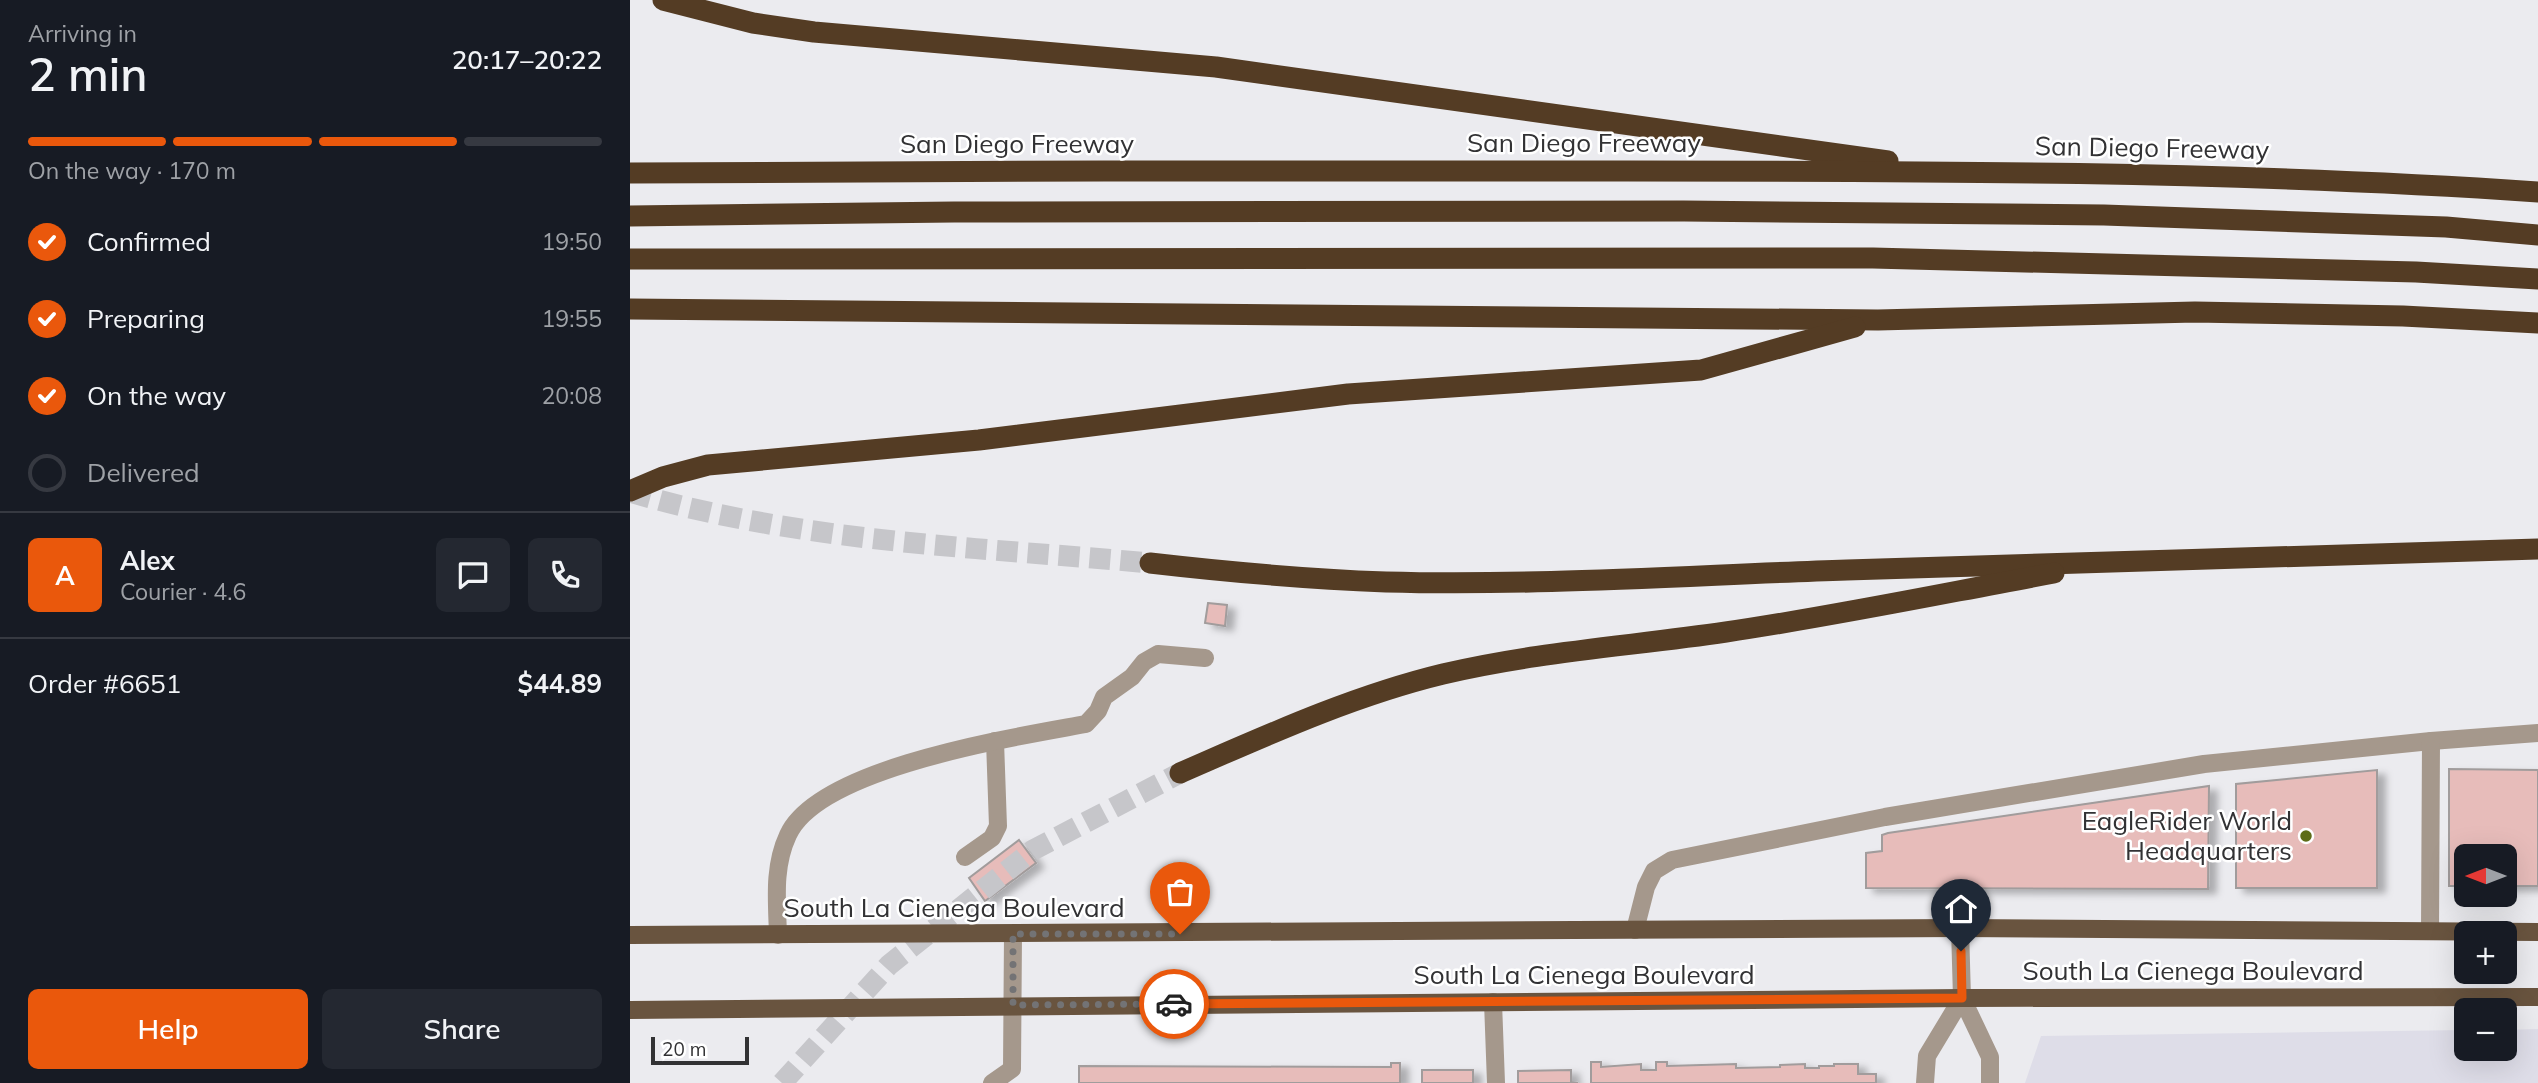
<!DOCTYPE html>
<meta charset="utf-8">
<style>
:root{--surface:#171b24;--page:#242831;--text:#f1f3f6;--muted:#9ea1a6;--line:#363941;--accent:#ea580c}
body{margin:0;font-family:Mulish,sans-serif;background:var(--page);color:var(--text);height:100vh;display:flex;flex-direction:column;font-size:26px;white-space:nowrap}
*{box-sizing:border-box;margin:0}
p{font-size:23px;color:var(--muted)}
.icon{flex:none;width:38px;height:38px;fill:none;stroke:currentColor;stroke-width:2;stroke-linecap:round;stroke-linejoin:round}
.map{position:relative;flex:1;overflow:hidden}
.panel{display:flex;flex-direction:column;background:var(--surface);width:630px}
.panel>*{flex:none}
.needle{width:46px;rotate:270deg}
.fabs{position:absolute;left:1824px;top:844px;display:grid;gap:14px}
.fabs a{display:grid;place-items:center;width:63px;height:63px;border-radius:10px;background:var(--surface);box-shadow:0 7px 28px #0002;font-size:35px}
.scale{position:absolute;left:21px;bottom:18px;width:98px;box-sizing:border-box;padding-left:7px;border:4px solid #323234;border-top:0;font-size:19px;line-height:24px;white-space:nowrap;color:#323234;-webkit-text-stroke:5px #fff;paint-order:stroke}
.pin{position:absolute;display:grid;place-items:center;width:60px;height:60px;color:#fff;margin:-72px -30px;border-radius:50% 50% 50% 0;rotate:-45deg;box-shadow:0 0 7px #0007}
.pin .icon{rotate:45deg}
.courier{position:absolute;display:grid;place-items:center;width:70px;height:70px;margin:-35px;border:5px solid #ea580c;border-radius:50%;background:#fff;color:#222;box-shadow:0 2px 9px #0007}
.head em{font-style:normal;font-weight:600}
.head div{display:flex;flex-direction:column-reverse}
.head{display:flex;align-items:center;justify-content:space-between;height:119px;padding:0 28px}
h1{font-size:46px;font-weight:600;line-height:52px}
.bar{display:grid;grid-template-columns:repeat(4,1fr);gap:10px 7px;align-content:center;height:84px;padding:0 28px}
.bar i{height:9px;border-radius:5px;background:var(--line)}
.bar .active{background:var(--accent)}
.bar p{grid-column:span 4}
.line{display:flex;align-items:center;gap:18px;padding:0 28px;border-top:2px solid var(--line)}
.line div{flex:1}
.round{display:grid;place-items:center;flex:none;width:74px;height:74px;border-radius:10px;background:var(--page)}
ol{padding:0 28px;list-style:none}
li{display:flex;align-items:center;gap:21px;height:77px}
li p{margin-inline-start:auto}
li .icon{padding:7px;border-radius:50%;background:var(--accent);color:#fff;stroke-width:4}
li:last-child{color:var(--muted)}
li i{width:38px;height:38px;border:4px solid var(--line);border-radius:50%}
.action{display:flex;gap:14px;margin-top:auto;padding:14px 28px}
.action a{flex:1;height:80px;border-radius:10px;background:var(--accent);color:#fff;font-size:28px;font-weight:600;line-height:80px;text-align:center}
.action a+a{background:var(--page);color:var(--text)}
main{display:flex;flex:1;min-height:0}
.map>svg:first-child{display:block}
.built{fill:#dedde8}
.building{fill:#e7bcba;stroke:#a19c9c;stroke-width:2;filter:url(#shadow)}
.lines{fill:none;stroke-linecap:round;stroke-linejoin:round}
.highway-tunnel{stroke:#c6c6ca;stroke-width:21;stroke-dasharray:21 10;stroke-linecap:butt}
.minor{stroke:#a5988c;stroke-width:18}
.major{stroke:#69543f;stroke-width:18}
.highway{stroke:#543c24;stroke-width:21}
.done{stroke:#737375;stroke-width:7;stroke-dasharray:0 12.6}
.route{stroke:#ea580c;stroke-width:9}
.poi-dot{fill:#5d6c17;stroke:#fff;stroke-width:2.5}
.labels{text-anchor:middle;stroke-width:5;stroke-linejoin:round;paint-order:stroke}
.street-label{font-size:26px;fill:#323234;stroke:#fff}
.poi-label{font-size:26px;fill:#323234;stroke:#fff;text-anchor:end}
</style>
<main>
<section class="panel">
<div class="head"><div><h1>2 min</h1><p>Arriving in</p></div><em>20:17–20:22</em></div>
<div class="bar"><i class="active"></i><i class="active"></i><i class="active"></i><i></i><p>On the way · 170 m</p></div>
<ol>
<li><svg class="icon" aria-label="check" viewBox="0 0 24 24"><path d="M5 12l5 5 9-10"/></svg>Confirmed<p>19:50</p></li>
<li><svg class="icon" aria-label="check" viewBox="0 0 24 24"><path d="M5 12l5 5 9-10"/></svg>Preparing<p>19:55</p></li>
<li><svg class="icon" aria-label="check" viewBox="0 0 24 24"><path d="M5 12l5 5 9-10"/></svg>On the way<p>20:08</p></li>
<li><i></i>Delivered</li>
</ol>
<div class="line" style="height:126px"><b class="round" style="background:var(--accent);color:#fff">A</b><div><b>Alex</b><p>Courier · 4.6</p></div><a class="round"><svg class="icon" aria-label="chat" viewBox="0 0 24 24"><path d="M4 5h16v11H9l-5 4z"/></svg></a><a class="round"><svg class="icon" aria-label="phone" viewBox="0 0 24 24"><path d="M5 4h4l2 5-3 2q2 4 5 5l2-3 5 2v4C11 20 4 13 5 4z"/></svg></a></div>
<div class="line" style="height:91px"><div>Order #6651</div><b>$44.89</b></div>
<div class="action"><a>Help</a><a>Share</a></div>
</section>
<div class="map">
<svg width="1908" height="1083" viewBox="0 0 1908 1083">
<defs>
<filter id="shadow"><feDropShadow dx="8" dy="4.5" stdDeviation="3.5" flood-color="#0004"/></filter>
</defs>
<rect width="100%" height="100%" fill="#ebebef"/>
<!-- built -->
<polygon class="built" points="1908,1029 1908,1083 1395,1083 1411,1036 1836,1030 1836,1048 1874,1048 1874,1030"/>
<!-- building -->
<g class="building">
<polygon points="578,603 597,605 595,626 575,623"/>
<polygon points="1819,769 1908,770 1908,886 1874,886 1874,856 1836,856 1836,886 1819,886"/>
<polygon points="1747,770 1747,888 1606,888 1606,784"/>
<polygon points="1579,786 1578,889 1236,888 1236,853 1252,851 1252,835 1258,833"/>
<polygon points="389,840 406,863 355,901 339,878"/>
<polygon points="961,1062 971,1062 971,1067 1011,1064 1011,1070 1026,1070 1026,1062 1037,1062 1037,1066 1106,1064 1106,1068 1150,1067 1150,1065 1175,1064 1175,1068 1189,1068 1189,1066 1204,1066 1204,1064 1228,1064 1228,1074 1246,1074 1246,1083 961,1083"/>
<polygon points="761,1063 770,1063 770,1083 449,1083 449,1066 761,1067"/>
<rect x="792" y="1070" width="51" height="13"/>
<polygon points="941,1070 941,1082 948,1083 888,1083 888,1071"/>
</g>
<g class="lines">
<!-- highway-tunnel -->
<g class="highway-tunnel">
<path d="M0 492C168 542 346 547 520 563"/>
<polyline points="152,1083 259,965 403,850 550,773"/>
</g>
<!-- minor -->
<g class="minor">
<polyline points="335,857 362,838 368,826 365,741"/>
<polyline points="1330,928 1332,998 1360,1057 1360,1083"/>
<polyline points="1005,930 1016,887 1024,871 1042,860 1255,817 1574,764 1801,741 1908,733"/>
<polyline points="1800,931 1801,741"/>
<path d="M148 935C147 901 143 867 158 835 189 767 386 737 456 724L468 711 474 697 502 677 514 662 528 654 575 658"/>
<polyline points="863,1002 866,1083"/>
<polyline points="362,1083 382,1069 383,934"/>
<polyline points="1295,1083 1297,1056 1332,998"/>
</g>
<!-- major -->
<g class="major">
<polyline points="0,935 1330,928 1908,932"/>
<polyline points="0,1010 1332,998 1908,997"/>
</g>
<!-- highway -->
<g class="highway">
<polyline points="33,0 123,23 184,32 586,67 1258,161"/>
<path d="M0 173C316 170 633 171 949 171 1269 171 1589 170 1908 192"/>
<polyline points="0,216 324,212 1054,211 1474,215 1816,227 1908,235"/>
<polyline points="0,259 1243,258 1786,272 1908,279"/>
<polyline points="0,309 1248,320 1565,312 1773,316 1908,323"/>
<polyline points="0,491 33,477 78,465 349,440 718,394 1071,370 1225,327"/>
<path d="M520 563C598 572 677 579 756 582 910 586 1064 575 1217 570 1447 562 1678 557 1908 549"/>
<path d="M550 773C635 736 722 696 813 674 906 652 1001 646 1096 632 1205 616 1315 593 1424 573"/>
</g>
</g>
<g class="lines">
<!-- done -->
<polyline class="done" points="544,1004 383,1005 383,934 550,934"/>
<!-- route -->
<polyline class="route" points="544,1004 1332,998 1331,951"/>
</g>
<!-- markers -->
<circle class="poi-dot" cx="1676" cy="836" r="7"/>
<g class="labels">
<!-- street labels -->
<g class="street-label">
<text x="954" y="152">San Diego Freeway</text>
<text x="387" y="153">San Diego Freeway</text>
<text transform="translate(1522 148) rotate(1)" y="9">San Diego Freeway</text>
<text x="324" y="917">South La Cienega Boulevard</text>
<text x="1563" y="980">South La Cienega Boulevard</text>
<text x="954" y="984">South La Cienega Boulevard</text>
</g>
<!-- poi labels -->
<g class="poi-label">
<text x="1662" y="830">EagleRider World<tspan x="1662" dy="30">Headquarters</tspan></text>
</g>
</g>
</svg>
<div class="fabs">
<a><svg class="needle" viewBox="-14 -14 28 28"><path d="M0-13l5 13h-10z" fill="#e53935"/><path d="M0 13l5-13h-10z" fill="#9ea1a6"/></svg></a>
<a>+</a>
<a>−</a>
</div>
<div class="scale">20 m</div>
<div class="pin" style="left:550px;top:934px;background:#ea580c"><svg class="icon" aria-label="bag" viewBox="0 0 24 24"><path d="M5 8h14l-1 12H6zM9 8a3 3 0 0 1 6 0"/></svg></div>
<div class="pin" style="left:1331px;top:951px;background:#1f2937"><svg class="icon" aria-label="home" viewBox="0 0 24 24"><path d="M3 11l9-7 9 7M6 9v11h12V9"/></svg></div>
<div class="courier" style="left:544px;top:1004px"><svg class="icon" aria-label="car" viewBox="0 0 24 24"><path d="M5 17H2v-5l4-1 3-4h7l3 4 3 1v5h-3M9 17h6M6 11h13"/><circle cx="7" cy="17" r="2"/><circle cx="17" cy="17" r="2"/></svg></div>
</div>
</main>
